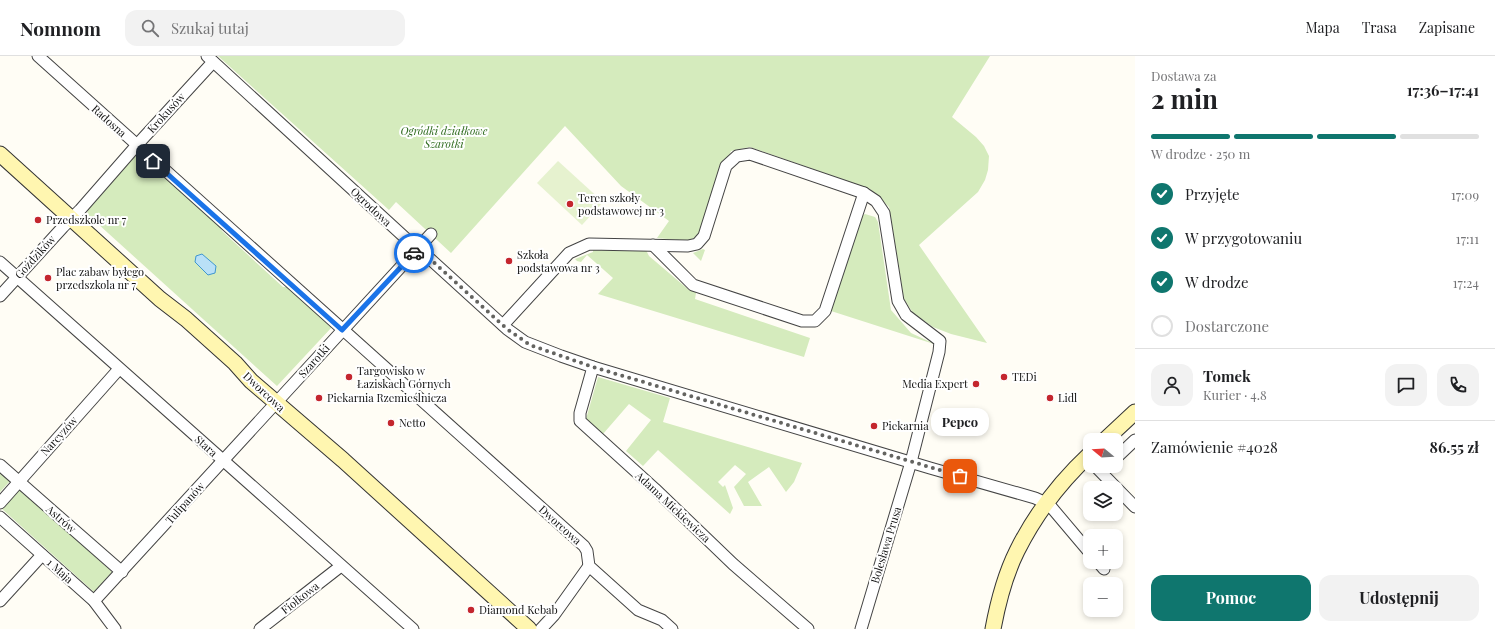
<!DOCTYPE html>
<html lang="pl">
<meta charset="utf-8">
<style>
:root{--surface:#fff;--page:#f2f2f2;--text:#202124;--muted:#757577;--line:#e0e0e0;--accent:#0f766e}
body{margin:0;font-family:"Playfair Display",serif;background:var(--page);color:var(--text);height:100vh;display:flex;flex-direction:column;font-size:15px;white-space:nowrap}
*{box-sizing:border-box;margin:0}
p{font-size:13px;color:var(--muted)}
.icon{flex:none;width:22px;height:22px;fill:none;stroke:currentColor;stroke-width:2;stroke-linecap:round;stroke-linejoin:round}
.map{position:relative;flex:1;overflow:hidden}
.drawer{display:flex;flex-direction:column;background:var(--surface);width:360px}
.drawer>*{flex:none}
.needle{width:26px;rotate:288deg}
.fabs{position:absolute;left:1083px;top:377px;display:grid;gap:8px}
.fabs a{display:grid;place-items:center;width:40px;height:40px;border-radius:8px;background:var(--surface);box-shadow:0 2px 6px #0003;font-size:20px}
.pin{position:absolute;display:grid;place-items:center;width:34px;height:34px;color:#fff;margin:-17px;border-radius:8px;box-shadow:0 2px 6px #0006}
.courier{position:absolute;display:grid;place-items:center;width:40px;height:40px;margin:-20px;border:3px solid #1a73e8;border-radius:50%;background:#fff;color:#222;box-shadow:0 1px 5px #0007}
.bubble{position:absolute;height:28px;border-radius:12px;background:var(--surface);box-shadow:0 2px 6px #0003;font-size:13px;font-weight:700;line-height:28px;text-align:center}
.headline em{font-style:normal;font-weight:700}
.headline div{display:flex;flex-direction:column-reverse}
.headline{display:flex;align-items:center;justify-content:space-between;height:68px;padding:0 16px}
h1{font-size:26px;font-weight:700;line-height:30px}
.bar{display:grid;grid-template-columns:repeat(4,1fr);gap:6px 4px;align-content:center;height:48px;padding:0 16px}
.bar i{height:5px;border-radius:3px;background:var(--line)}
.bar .current{background:var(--accent)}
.bar p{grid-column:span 4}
.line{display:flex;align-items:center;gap:10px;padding:0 16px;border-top:1px solid var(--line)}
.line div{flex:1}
.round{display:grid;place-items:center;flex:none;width:42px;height:42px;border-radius:12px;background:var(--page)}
ol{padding:0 16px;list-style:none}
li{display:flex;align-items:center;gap:12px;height:44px}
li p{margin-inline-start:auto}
li .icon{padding:4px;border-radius:50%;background:var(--accent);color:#fff;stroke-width:4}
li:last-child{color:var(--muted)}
li i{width:22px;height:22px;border:2px solid var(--line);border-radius:50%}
.action{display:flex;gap:8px;margin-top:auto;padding:8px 16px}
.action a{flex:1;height:46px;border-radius:12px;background:var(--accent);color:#fff;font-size:16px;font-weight:700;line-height:46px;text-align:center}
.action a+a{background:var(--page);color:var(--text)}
header{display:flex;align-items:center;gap:24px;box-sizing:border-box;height:56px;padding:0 20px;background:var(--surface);border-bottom:1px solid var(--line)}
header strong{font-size:19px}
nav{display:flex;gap:22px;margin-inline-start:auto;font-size:14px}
.search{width:280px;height:36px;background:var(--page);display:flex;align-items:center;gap:10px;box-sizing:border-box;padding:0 14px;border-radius:12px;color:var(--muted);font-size:15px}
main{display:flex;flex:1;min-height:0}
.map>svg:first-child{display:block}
.green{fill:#d5ebbd}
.pitch{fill:#e6f2cf}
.water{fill:#b9e0f7;stroke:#3f96cf}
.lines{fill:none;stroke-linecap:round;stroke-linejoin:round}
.street-casing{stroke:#444;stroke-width:13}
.secondary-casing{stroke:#333;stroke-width:17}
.street{stroke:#fff;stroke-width:11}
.secondary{stroke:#fff6b0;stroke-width:15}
.done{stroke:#646461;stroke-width:4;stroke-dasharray:0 7.2}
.route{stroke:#1a73e8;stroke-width:5}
.poi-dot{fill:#c4262e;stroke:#fff;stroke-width:1.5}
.labels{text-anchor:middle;stroke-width:4;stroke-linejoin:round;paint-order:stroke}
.street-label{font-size:11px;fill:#111;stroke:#fff}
.park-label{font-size:11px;font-style:italic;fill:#2f6b1f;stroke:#fff}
.poi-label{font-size:11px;fill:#111;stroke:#fff;text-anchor:start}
</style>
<header>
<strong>Nomnom</strong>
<div class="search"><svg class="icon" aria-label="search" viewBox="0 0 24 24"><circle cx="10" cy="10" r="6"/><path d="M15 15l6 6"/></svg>Szukaj tutaj</div>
<nav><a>Mapa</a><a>Trasa</a><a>Zapisane</a></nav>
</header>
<main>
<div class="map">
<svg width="1135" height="573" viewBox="0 0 1135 573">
<rect width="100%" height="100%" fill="#fffdf5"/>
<!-- green -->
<g class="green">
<polygon points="218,0 990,0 952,61 976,81 984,90 989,100 988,114 985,124 978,136 919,189 987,287 951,278 933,271 913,257 904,243 889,151 870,133 750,91 731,95 700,181 698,180 688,185 657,182 669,165 621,130 565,70 451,197 396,146 389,154"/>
<polygon points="136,99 140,99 220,169 222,175 283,231 289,231 332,271 277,330 87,158 88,154"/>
<polygon points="865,158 875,161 878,166 891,254 911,277 937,289 831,255 859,162"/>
<polygon points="703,193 705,194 701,205 693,197"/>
<polygon points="593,194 646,194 649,200 689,234 692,233 695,234 696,237 695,243 810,282 804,301 598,238 613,222 587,199 581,206 577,205 575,203 593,196"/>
<polygon points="598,321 670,342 663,366 802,407 794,426 786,436 769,411 748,426 762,450 744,450 734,431 746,418 735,409 718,426 723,431 725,429 733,452 730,458 658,394 643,410 626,395 651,364 629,348 603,378 586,363"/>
<polygon points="0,416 10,425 0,436"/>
<polygon points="20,432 112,516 94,536 1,452"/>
</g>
<!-- pitch -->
<polygon class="pitch" points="558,105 603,146 582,169 537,127"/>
<!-- water -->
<polygon class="water" points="202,198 216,210 215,217 208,219 195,206 196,200"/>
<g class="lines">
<defs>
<g id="street">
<polyline points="38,0 584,490 587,495 589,510 638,554 662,564 672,573"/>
<polyline points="207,0 413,189 418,192 507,273 525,286 561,300 593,311 930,412 1035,442 1046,447 1052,452 1090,497"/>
<polyline points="653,189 693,229 802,265 815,265 825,255 864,137"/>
<polyline points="0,206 413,573"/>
<polyline points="0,240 63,171 80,154 136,90 213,6"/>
<polyline points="503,269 569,197 589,188 688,190 697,188 704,180 726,110 737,100 750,98 864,137 876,145 884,157 898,245 906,259 940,285 939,296 911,406 861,573"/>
<polyline points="593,311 580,357 580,365 655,433 733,508 808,573"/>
<polyline points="1116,402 1135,384"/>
<polyline points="0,409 122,516"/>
<polyline points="1095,410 1135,451"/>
<polyline points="0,447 119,313"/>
<polyline points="0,461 94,545 115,573"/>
<polyline points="1098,506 1104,513"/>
<polyline points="0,545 42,499"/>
<polyline points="94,545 431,178"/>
<polyline points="260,573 341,510"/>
<polyline points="541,573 554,559 589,510"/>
</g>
<g id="secondary">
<polyline points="0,98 160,243 186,263 235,307 251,325 343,404 529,573"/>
<polyline points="1105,384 1135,356"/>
<path d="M993 573C998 546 1005 519 1017 495 1035 459 1061 425 1090 398"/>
</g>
</defs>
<!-- street casing -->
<use href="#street" class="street-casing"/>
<!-- secondary casing -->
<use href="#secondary" class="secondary-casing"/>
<!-- street -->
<use href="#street" class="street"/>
<!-- secondary -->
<use href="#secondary" class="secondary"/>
</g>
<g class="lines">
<!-- done -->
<polyline class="done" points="414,197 418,192 507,273 530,289 593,311 960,420"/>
<!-- route -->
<polyline class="route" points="153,105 342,274 414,197"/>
</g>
<!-- markers -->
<g class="poi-dot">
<circle cx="570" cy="148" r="4"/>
<circle cx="38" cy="164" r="4"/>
<circle cx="509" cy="205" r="4"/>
<circle cx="48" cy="222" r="4"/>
<circle cx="349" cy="321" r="4"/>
<circle cx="1004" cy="321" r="4"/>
<circle cx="976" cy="328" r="4"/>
<circle cx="319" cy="342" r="4"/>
<circle cx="1050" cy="342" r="4"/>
<circle cx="391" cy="367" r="4"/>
<circle cx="874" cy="370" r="4"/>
<circle cx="471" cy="554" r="4"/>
</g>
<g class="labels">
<!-- street labels -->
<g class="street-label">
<text transform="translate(166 57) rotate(-48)" y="4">Krokusów</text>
<text transform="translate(109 65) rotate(42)" y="4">Radosna</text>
<text transform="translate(371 151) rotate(43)" y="4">Ogrodowa</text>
<text transform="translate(35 201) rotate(-48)" y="4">Goździków</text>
<text transform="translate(314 305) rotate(-48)" y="4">Szarotki</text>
<text transform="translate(264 336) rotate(43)" y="4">Dworcowa</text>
<text transform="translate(59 380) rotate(-48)" y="4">Narcyzów</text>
<text transform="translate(206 390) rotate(42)" y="4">Stara</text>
<text transform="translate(185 447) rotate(-48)" y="4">Tulipanów</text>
<text transform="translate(673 451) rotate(43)" y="4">Adama Mickiewicza</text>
<text transform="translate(61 463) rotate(41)" y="4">Astrów</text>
<text transform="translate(560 469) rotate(42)" y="4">Dworcowa</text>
<text transform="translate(886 489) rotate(-73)" y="4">Bolesława Prusa</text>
<text transform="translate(60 515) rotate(42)" y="4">1 Maja</text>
<text transform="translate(300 542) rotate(-38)" y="4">Fiołkowa</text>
</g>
<!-- park labels -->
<g class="park-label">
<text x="444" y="79">Ogródki działkowe<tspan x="444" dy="13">Szarotki</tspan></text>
</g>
<!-- poi labels -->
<g class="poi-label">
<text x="578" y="146">Teren szkoły<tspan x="578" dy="13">podstawowej nr 3</tspan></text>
<text x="46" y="168">Przedszkole nr 7</text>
<text x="517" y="203">Szkoła<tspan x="517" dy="13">podstawowa nr 3</tspan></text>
<text x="56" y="220">Plac zabaw byłego<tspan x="56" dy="13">przedszkola nr 7</tspan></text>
<text x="357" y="319">Targowisko w<tspan x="357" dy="13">Łaziskach Górnych</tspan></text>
<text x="1012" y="325">TEDi</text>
<text x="968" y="332" text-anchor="end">Media Expert</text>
<text x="327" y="346">Piekarnia Rzemieślnicza</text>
<text x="1058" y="346">Lidl</text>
<text x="399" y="371">Netto</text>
<text x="882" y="374">Piekarnia</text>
<text x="479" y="558">Diamond Kebab</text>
</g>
</g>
</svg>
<div class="fabs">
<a><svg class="needle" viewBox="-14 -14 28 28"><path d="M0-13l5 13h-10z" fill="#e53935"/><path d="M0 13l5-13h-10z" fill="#757577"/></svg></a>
<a><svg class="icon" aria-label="layers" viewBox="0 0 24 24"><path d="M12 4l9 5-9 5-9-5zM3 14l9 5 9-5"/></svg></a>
<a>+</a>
<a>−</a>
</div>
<div class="pin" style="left:960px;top:420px;background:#ea580c"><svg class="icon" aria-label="bag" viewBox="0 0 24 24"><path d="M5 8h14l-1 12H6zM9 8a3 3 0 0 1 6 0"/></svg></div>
<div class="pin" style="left:153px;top:105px;background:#1f2937"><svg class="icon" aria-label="home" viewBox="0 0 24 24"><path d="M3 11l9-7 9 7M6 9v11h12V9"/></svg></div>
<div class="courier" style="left:414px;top:197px"><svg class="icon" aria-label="car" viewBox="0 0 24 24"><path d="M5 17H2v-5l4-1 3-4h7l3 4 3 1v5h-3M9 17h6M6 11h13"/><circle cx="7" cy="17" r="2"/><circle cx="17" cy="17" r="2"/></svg></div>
<div class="bubble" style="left:931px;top:352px;width:58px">Pepco</div>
</div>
<section class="drawer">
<div class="headline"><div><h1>2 min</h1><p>Dostawa za</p></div><em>17:36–17:41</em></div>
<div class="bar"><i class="current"></i><i class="current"></i><i class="current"></i><i></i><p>W drodze · 250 m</p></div>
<ol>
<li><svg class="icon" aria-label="check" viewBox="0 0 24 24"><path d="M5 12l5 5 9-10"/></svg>Przyjęte<p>17:09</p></li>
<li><svg class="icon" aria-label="check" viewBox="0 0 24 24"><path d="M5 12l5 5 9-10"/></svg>W przygotowaniu<p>17:11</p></li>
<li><svg class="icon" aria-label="check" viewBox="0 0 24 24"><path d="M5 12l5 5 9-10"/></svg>W drodze<p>17:24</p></li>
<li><i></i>Dostarczone</li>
</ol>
<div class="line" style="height:72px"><a class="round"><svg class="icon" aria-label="person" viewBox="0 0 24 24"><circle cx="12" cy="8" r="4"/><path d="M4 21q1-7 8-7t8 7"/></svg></a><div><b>Tomek</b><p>Kurier · 4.8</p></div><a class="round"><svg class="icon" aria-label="chat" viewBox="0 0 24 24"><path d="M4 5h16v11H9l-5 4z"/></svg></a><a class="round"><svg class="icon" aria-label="phone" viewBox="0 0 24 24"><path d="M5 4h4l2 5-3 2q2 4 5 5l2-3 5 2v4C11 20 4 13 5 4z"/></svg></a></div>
<div class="line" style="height:52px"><div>Zamówienie #4028</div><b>86.55 zł</b></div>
<div class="action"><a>Pomoc</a><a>Udostępnij</a></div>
</section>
</main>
